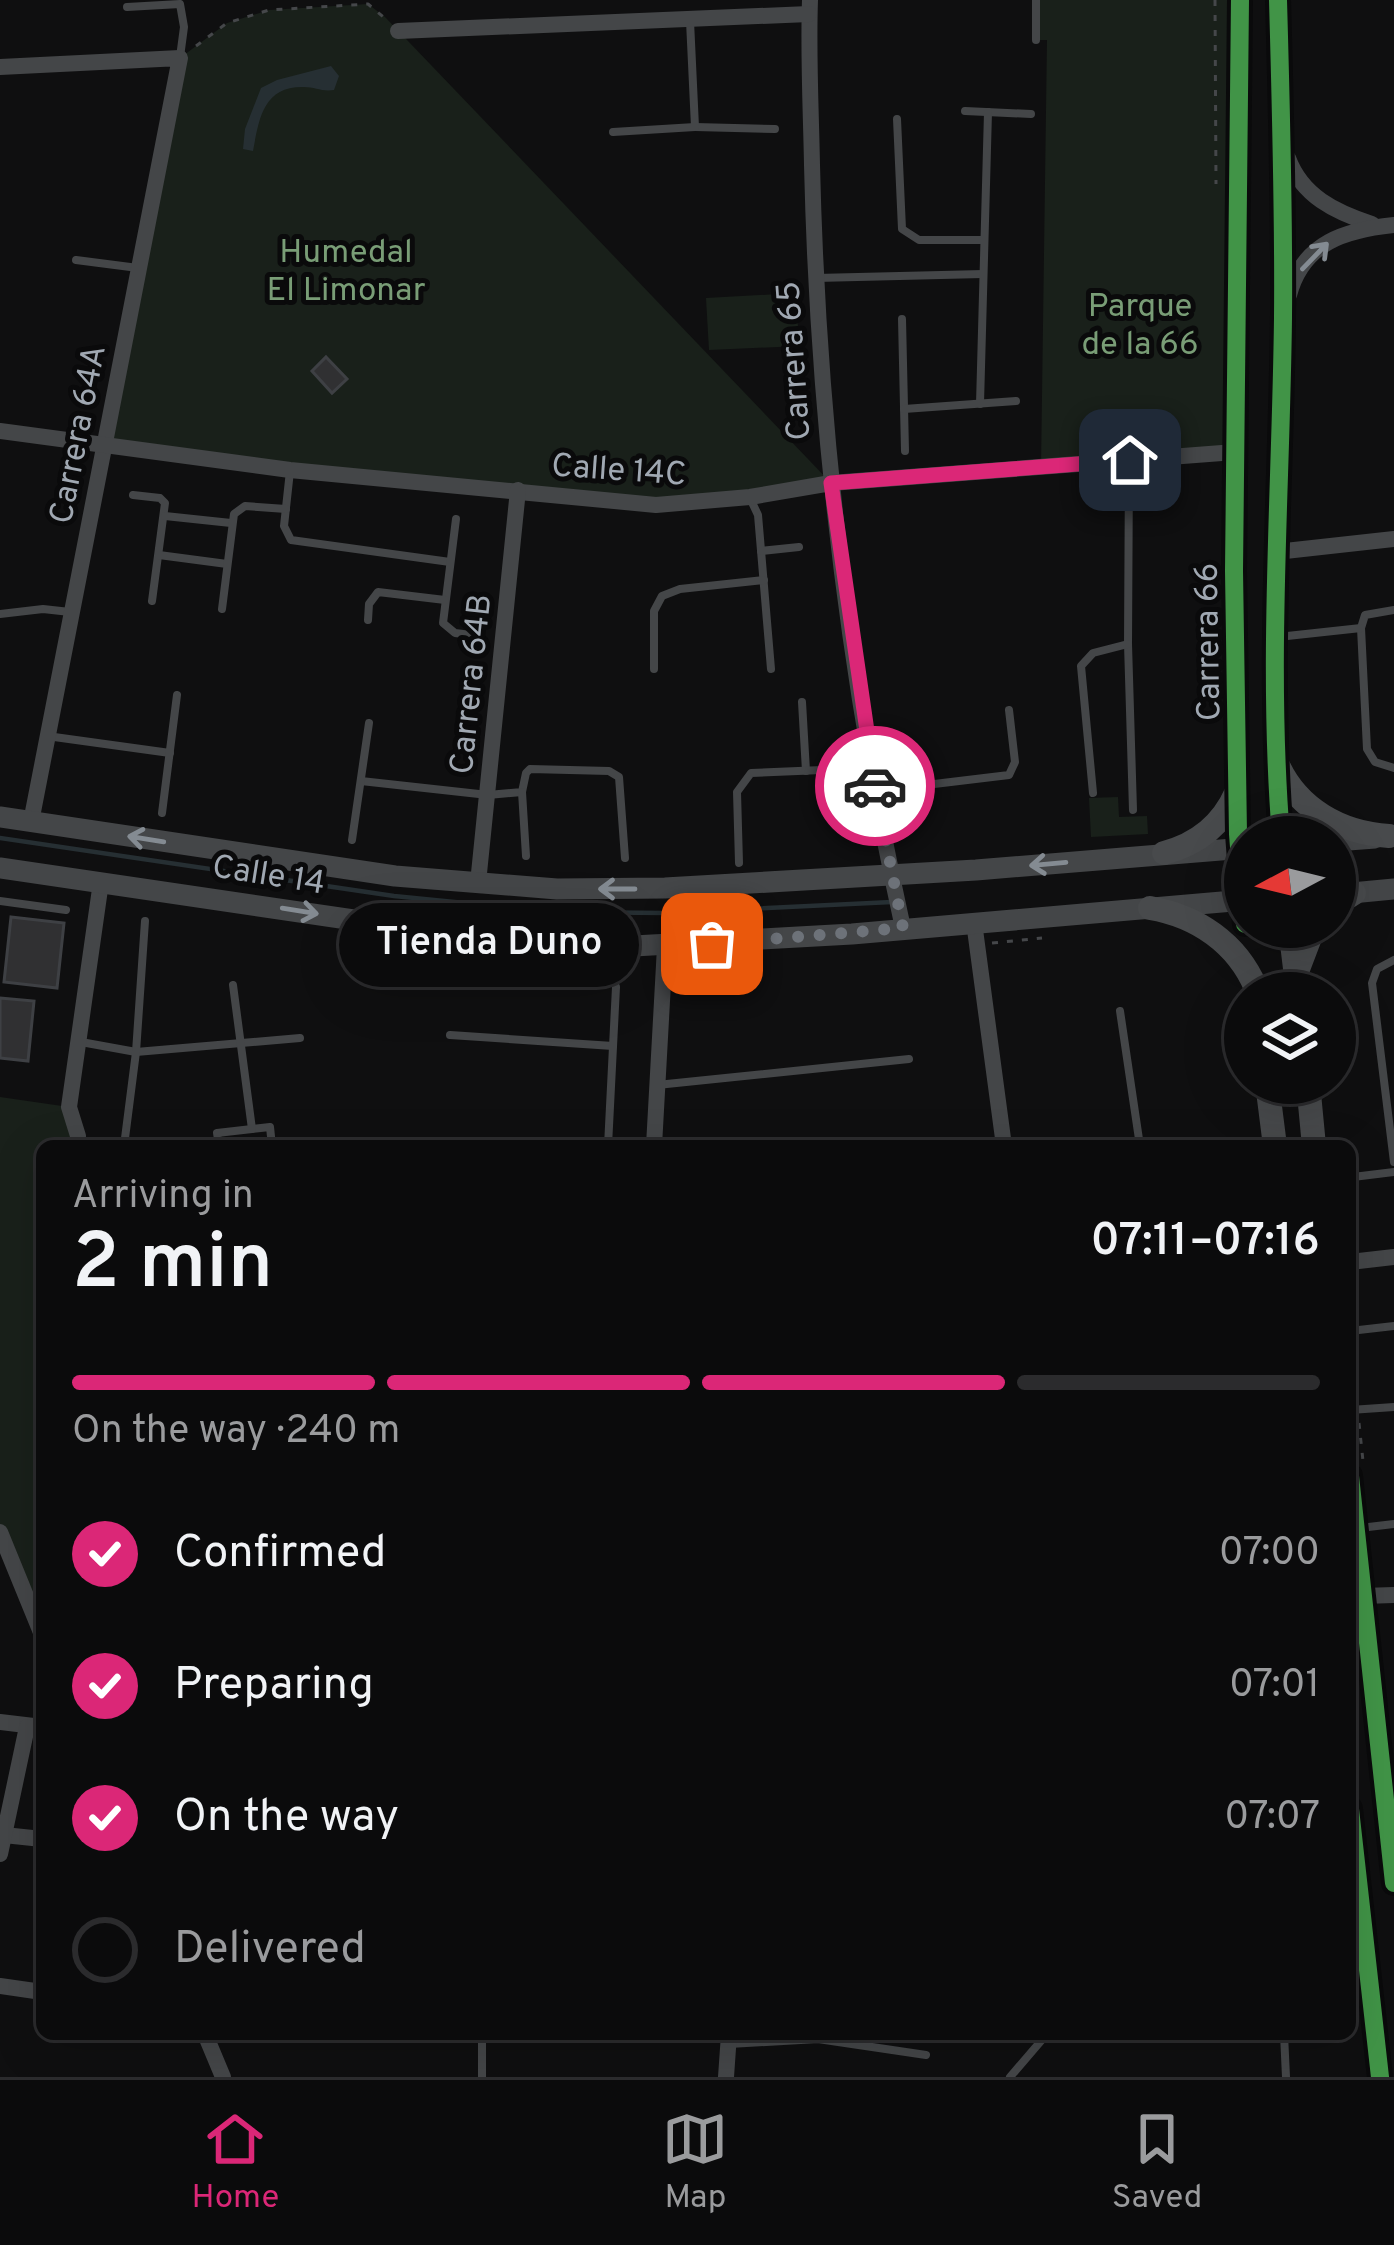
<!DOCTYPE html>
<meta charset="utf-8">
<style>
:root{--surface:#0b0b0c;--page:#141415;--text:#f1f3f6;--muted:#9a9b9d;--line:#2b2b2d;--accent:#db2777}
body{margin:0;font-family:Overpass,sans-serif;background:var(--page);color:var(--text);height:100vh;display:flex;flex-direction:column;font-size:45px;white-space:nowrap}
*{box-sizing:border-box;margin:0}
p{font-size:39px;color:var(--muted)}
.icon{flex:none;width:66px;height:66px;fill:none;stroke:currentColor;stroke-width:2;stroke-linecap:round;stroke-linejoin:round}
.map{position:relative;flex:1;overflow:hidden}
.side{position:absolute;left:36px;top:1140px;width:1320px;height:900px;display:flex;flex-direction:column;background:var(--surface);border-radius:18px;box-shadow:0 12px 48px #0002,0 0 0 3px var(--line)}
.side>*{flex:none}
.needle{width:78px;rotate:263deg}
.controls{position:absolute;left:1224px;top:816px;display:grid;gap:24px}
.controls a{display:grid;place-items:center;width:132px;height:132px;border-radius:50%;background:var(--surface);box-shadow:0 12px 48px #0002,0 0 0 3px var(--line);font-size:60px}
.pin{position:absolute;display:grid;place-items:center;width:102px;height:102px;color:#fff;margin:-51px;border-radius:24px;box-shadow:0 6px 18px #0006}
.courier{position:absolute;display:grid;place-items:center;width:120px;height:120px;margin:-60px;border:9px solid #db2777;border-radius:50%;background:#fff;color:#222;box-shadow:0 3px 15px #0007}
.bubble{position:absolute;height:84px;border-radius:42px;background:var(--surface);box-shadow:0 12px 48px #0002,0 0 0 3px var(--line);font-size:39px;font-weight:600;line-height:84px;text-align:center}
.summary em{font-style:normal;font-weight:600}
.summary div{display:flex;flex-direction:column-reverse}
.summary{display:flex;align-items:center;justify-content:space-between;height:204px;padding:0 36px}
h1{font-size:78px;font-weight:600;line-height:90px}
.bar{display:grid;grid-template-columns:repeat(4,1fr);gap:18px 12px;align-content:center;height:144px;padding:0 36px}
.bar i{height:15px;border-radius:9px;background:var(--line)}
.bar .on{background:var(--accent)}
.bar p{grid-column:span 4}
ol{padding:0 36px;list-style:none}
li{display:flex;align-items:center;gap:36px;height:132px}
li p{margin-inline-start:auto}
li .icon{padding:12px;border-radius:50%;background:var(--accent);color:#fff;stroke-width:4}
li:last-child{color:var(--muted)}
li i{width:66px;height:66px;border:6px solid var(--line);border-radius:50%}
.tabs{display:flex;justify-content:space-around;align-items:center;height:168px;border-top:3px solid var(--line);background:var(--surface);font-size:33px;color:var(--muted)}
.tabs a{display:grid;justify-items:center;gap:6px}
.tabs .on{color:var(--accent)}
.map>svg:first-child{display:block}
.green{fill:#19201a}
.water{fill:#262f33}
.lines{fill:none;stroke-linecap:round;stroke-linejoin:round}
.stream{stroke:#262f33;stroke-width:4.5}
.building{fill:#303032;stroke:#3e4044;stroke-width:3}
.path{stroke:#45474a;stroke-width:3;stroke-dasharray:6 9;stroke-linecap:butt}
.service{stroke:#444648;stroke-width:8}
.minor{stroke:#444648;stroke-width:16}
.tertiary{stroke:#444648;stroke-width:21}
.secondary{stroke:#484a4c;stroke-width:24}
.cycleway-casing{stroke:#0a0a0b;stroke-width:26}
.cycleway{stroke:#419447;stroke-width:18}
.oneway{stroke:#848b92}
.done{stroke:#6d7279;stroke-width:12;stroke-dasharray:0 21.6}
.route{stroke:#db2777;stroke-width:15}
.labels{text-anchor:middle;stroke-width:10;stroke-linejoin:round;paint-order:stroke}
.park-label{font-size:33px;fill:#799d76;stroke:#0a0a0b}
.street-label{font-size:33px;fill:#a0a8b2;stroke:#0a0a0b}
</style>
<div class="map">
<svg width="1394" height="2077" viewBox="0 0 1394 2077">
<rect width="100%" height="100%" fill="#0f0f10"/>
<!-- green -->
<g class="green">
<polygon points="1036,0 1240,0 1235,452 1041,467 1047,40 1036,40"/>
<polygon points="368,4 385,17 831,483 701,503 105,445 180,58 227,23 269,10"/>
<polygon points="796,293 799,346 709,350 706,298"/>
<polygon points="1118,797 1119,817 1147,816 1148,834 1091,837 1089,798"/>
<polygon points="0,1097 69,1107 78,1136 99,1141 98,1146 42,1146 42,1635 0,1532"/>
</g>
<!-- water -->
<path class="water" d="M331 66 339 76 334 90C322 92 315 87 304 87 263 86 259 119 253 151L243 149 245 129 261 88 277 80Z"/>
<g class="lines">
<!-- stream -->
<polyline class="stream" points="0,838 394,896 554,912 665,913 892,902"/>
</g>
<!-- building -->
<g class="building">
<polygon points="326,357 347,379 332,393 312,371"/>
<polygon points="11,917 64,923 57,988 4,982"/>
<polygon points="0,998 34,1001 28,1061 0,1058"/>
</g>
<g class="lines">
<!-- path -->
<g class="path">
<polyline points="1215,0 1216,184"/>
<polyline points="196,46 227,23 269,10 368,4 387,20"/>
<polyline points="598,929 598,909"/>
<polyline points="992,943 1042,938"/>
<polyline points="1239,1000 1245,1046"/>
<polyline points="94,1146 99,1141"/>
<polyline points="1350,1346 1356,1396"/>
<polyline points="1359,1423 1363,1461"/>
</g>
<!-- service -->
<g class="service">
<polyline points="127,7 180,4 184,27 180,57"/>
<polyline points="1036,40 1036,0"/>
<polyline points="965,111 1031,114"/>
<polyline points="897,119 902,229 919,240 984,240"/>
<polyline points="695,127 775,129"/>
<polyline points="613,132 695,127 690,21"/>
<polyline points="76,260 138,268"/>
<polyline points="816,278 983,274"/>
<polyline points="902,319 905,451"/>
<polyline points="980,404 988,112"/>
<polyline points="904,409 1016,401"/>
<polyline points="1129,462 1128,644 1133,810"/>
<polyline points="290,471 284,526 291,540 450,562"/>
<polyline points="133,495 160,498 165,503 152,601"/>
<polyline points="750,498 758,515 771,669"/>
<polyline points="165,516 231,523"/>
<polyline points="456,519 443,623 455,633 479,636"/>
<polyline points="761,551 799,547"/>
<polyline points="159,555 227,564"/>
<polyline points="222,609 234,514 245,506 286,509"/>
<polyline points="1394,610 1365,615 1361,628 1367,749 1375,762 1394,768"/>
<polyline points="0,614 43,609 70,612"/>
<polyline points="368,620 369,604 378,592 445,600"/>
<polyline points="1278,637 1361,628"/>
<polyline points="654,669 654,611 662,596 680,589 764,580"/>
<polyline points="802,702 806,771"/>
<polyline points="47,736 170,753"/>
<polyline points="361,781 488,795 522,792 526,773 530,769 609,771 619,777 625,858"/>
<polyline points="876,791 1009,775 1015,762 1009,710"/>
<polyline points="522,792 526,856"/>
<polyline points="1093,793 1081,666 1093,653 1128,644"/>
<polyline points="162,813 177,695"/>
<polyline points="352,840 369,723"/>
<polyline points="739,863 737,792 751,773 870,768"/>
<polyline points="0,901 66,910"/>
<polyline points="1394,960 1377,969 1372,983 1394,1162"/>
<polyline points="1120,1011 1140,1146"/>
<polyline points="450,1035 613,1046"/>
<polyline points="81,1042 136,1052 300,1038"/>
<polyline points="657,1085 909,1059"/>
<polyline points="252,1129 270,1127 272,1146"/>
<polyline points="124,1146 136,1052 145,921"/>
<polyline points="219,1146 217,1133 252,1129 233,985"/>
<polyline points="608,1146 616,987"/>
<polyline points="1353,1177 1394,1172"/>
<polyline points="1350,1331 1394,1326"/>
<polyline points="1350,1410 1394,1407"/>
<polyline points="1360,1528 1394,1524"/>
<polyline points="482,2034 482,2077"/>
<polyline points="693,2034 696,2038"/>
<polyline points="1284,2034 1286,2077"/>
<polyline points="729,2044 818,2039 926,2055"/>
<polyline points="1010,2077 1047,2034"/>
</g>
<!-- minor -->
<g class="minor">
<path d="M810 0C808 55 811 110 812 165 818 421 848 677 903 928"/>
<polyline points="398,31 809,14"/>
<polyline points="0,67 180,58 31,822"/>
<path d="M1288 158C1302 196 1335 212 1372 224"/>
<path d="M1289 295C1303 242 1346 230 1394 225"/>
<polyline points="0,431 290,470 656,505 750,497 831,483 1235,452"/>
<polyline points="1276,552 1394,539"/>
<polyline points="478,883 518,490"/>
<polyline points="974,922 1004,1146"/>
<polyline points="78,1136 69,1107 101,882"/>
<polyline points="654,1146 665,947"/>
<polyline points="1350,1262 1394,1257"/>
<polyline points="0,1532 42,1635"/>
<polyline points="1363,1596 1394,1595"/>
<polyline points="0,1722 42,1727"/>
<polyline points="4,1835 42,1839"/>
<polyline points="0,1854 27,1727"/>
<polyline points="0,1986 42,1992"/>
<polyline points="205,2034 223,2077"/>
<polyline points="726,2077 729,2034"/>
</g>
<!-- tertiary -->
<g class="tertiary">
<polyline points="0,817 395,876 557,889 665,888 976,870 1245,848"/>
<polyline points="1335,841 1375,838"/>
<polyline points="0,868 470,937 598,948 852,934 1245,900"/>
<polyline points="1341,894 1394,889"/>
</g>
<!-- secondary -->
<g class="secondary">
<polyline points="1240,0 1234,571 1238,834 1245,924"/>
<path d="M1278 0C1281 106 1284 212 1283 318 1281 491 1267 664 1281 837"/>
<path d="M1277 763C1297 809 1341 833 1389 836"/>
<path d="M1164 853C1198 844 1222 825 1236 793"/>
<polyline points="1335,905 1354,893"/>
<path d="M1150 908C1197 916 1237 943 1256 988"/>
<polyline points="1290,927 1298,993"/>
<polyline points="1298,969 1314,927"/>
<polyline points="1267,1083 1275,1146"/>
<polyline points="1308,1083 1314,1146"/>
<polyline points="1350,1476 1394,1883"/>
<polyline points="1350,1809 1380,2077"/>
</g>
<defs>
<g id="cycleway">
<polyline points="1240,0 1234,571 1238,834 1245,924"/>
<path d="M1278 0C1281 106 1284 212 1283 318 1281 491 1267 664 1281 837"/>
<polyline points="1350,1476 1394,1883"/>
<polyline points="1350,1809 1380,2077"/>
</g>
</defs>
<!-- cycleway casing -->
<use href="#cycleway" class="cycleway-casing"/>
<!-- cycleway -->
<use href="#cycleway" class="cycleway"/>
</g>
<!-- one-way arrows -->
<defs><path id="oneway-shaft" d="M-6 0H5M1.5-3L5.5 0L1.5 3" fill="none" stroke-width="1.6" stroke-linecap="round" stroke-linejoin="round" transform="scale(3)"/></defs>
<g class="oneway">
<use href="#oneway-shaft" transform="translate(1315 256) rotate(-46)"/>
<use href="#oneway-shaft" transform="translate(146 839) rotate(-171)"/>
<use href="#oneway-shaft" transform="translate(1048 864) rotate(175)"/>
<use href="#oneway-shaft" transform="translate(617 889) rotate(180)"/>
<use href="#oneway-shaft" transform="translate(300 911) rotate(9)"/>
</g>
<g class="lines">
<!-- done -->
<polyline class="done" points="712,944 903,928 875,786"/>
<!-- route -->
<polyline class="route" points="875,786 831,483 1130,460"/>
</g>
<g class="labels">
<!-- park labels -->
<g class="park-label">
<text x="346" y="262">Humedal<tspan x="346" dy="38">El Limonar</tspan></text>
<text x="1140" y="316">Parque<tspan x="1140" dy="38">de la 66</tspan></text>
</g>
<!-- street labels -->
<g class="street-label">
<text transform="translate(792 361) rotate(-94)" y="12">Carrera 65</text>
<text transform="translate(76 434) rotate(-79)" y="12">Carrera 64A</text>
<text transform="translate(619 468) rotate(4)" y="12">Calle 14C</text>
<text transform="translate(1206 642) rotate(-91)" y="12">Carrera 66</text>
<text transform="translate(469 684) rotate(-84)" y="12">Carrera 64B</text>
<text transform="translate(269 873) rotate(9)" y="12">Calle 14</text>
</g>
</g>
</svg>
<div class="controls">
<a><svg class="needle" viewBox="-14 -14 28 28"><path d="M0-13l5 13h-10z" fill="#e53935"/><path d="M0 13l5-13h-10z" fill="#9a9b9d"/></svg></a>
<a><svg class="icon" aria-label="layers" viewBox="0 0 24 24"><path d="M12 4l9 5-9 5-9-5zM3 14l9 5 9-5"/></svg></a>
</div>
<div class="pin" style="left:712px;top:944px;background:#ea580c"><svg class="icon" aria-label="bag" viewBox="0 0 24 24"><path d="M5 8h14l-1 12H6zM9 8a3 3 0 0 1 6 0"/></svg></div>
<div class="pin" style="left:1130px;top:460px;background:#1f2937"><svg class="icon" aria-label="home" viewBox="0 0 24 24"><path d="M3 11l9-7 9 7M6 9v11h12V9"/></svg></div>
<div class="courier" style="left:875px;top:786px"><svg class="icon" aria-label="car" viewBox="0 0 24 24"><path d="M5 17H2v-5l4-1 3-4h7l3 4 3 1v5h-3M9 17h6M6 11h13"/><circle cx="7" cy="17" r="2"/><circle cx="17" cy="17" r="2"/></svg></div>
<div class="bubble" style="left:339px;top:903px;width:300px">Tienda Duno</div>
<section class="side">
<div class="summary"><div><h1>2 min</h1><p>Arriving in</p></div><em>07:11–07:16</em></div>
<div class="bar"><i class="on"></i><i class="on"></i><i class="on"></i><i></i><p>On the way · 240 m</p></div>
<ol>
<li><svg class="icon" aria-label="check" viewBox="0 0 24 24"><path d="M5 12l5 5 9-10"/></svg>Confirmed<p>07:00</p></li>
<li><svg class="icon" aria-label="check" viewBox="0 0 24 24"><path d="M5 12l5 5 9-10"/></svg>Preparing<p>07:01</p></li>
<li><svg class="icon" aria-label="check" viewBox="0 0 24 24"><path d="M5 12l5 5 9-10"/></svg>On the way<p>07:07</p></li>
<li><i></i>Delivered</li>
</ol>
</section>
</div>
<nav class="tabs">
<a class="on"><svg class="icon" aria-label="home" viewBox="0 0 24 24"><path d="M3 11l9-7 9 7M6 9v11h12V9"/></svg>Home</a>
<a><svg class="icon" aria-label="map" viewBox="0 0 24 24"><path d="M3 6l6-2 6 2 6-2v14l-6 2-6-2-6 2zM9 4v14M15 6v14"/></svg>Map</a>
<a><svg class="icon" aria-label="saved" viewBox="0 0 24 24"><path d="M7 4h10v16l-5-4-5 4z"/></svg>Saved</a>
</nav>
